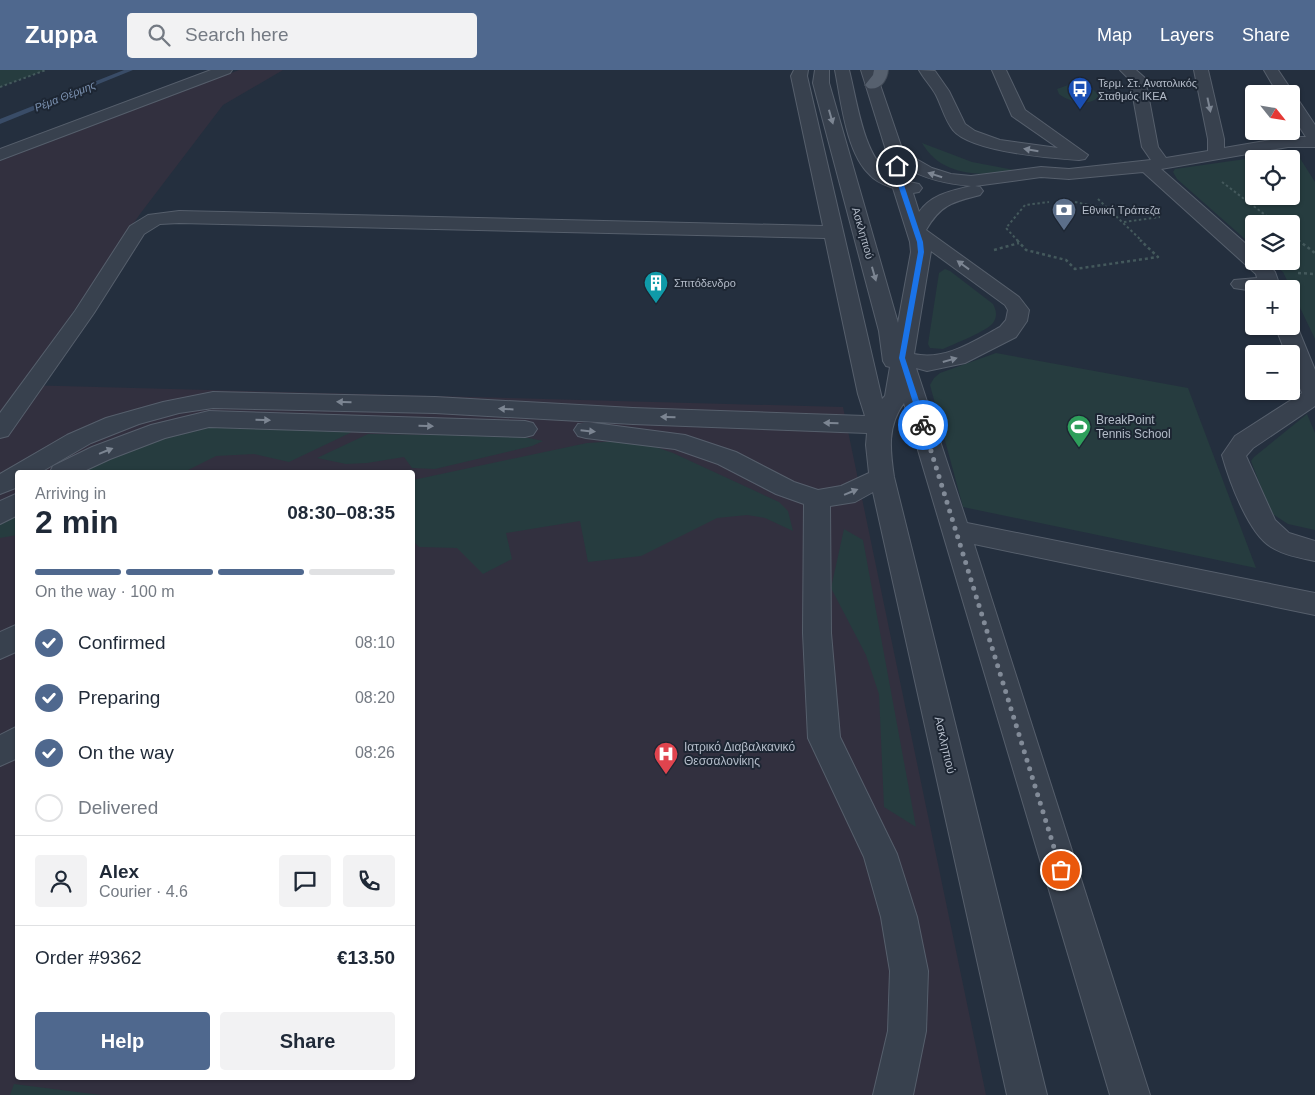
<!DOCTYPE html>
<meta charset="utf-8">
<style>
:root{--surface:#fff;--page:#f2f2f3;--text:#1f2937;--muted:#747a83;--line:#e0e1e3;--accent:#4f688e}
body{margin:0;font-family:Helvetica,sans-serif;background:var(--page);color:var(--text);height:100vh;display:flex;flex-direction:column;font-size:19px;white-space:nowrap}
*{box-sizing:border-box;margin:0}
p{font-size:16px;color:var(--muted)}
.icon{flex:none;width:28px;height:28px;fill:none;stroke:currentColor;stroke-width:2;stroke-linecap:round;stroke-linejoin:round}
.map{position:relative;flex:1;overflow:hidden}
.drawer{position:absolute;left:15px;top:400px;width:400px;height:610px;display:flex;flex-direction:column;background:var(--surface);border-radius:5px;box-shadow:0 1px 4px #0004}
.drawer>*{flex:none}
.needle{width:32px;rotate:120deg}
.tools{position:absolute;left:1245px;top:15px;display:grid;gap:10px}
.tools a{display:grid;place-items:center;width:55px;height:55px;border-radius:5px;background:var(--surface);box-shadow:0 1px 4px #0004;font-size:25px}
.pin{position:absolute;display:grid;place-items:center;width:42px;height:42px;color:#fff;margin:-21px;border:2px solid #fff;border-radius:50%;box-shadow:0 1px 5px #0007}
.courier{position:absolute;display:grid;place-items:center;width:50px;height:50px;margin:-25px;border:4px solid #1a73e8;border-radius:50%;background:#fff;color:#222;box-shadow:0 1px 6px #0007}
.head em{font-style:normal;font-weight:700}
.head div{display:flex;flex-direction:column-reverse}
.head{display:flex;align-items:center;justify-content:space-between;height:85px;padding:0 20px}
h1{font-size:32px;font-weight:700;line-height:38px}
.bar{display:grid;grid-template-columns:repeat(4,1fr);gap:8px 5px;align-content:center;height:60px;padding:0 20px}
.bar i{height:6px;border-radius:4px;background:var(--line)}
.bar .on{background:var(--accent)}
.bar p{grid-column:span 4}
.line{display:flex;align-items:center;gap:12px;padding:0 20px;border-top:1px solid var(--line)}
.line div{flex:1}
.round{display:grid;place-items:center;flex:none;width:52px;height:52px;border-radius:5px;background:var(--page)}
ol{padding:0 20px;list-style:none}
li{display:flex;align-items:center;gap:15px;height:55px}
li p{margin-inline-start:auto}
li .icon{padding:5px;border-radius:50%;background:var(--accent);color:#fff;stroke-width:4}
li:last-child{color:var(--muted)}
li i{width:28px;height:28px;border:2px solid var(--line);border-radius:50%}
.primary-button{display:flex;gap:10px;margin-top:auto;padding:10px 20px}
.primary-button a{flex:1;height:58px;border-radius:5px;background:var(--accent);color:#fff;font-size:20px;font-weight:700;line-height:58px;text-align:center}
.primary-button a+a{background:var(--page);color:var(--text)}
header{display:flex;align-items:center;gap:30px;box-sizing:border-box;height:70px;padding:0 25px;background:var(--accent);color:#fff}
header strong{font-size:24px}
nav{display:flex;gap:28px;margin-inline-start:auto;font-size:18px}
.search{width:350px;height:45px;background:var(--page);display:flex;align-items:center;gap:12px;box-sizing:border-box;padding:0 18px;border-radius:5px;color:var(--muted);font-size:19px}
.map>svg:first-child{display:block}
.medical{fill:#32303f;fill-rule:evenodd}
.green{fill:#263c3f;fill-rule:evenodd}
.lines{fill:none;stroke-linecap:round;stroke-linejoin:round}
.stream{fill:#394c67;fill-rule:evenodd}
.minor-casing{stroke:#565f6c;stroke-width:2}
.major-casing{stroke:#414a57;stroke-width:2}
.path-far1{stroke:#44595c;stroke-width:2;stroke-dasharray:2.5 2.5;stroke-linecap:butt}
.path{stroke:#44595c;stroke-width:2.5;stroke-dasharray:3 3;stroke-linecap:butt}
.minor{fill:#38414e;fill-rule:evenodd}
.major{fill:#56606e;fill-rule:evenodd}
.oneway{fill:#7c8592}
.route{fill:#1a73e8}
.done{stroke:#828b98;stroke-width:5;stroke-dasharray:0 9}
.labels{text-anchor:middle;stroke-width:4;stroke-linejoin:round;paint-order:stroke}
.far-poi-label{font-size:11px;fill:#b4bcc9;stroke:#1d2633;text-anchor:start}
.far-water-label{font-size:11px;font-style:italic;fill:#7c92b1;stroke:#1d2633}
.far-street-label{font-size:11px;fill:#b4bcc9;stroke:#1d2633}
.poi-label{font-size:12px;fill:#b4bcc9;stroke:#1d2633;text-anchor:start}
.street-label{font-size:12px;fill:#b4bcc9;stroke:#1d2633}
</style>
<header>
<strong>Zuppa</strong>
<div class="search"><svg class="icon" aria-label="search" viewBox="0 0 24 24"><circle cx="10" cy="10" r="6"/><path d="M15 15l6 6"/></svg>Search here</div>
<nav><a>Map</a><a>Layers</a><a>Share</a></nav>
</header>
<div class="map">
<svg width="1315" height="1025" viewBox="0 0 1315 1025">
<rect width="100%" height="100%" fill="#242f3e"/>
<!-- medical -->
<path class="medical" d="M239 0H283L223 35 140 144 23 315 843 337 986 1025H0V91ZM18 402H412V1008H18Z"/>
<!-- green -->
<g class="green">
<polygon points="0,0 46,0 0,17"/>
<path d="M1071 14 1091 18 1098 24V27C1089 37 1069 32 1059 24L1057 19Z"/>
<path d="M922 73 972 92 1019 101C984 106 942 108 922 73Z"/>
<path d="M1296 82 1315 112V269L1283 202 1270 191H1291V154H1254V177L1177 109 1173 102 1175 99ZM1254 89H1291V126H1254Z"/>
<path d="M945 199 950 201 993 234C996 240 998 246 993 253 987 261 954 274 943 279L930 278 928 274 939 203Z"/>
<polygon points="996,283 1188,318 1256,498 963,437 930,315 934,308 940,303"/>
<polygon points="1307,344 1315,363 1315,460 1288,454 1271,443 1251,391 1254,387"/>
<polygon points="235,355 352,362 289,392 254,384 216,386 184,402 72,402 85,395 192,357"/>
<polygon points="368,364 520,366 543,371 532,376 435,399 412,398 404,387 367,393 346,394 317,388"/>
<polygon points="619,371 647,374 673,383 779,432 788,441 793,461 765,448 747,445 717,448 641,486 588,492 580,451 506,463 512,489 483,504 457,478 419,477 413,471 413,410 587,373"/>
<polygon points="17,438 17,465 0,468 0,451"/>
<polygon points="844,459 863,470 916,757 884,737 879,624 866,585 831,518"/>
<polygon points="14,1014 101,1025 10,1025"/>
</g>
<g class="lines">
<!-- stream -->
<polygon class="stream" points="124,0 133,0 0,54 0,49"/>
<defs>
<g id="minor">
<polygon points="211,0 232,0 230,3 0,90 0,79"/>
<path d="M794 0H808L807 6 882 329 885 326 890 297 886 296 883 291 879 261 813 13 815 0H829V13L898 253 911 182 910 172 893 118C885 115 876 112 870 105 846 83 841 30 835 0H849C857 30 863 86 890 104L885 77 861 0H875L901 76 911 86 932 98 951 104 971 106 1041 97 1069 99 1151 90 1142 77 1130 10 1120 0H1136L1145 8 1158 77 1166 88 1208 81V69L1194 0H1208L1224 69V78L1288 67H1306L1291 44V24H1278L1264 0H1278L1294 24 1292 27 1297 28 1315 55V77H1288L1161 99 1254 181V191H1265L1275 202 1281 219H1254V221L1234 218 1231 214 1234 210 1257 208 1256 204 1143 102 1069 109 1041 107 975 116 980 117 983 121 980 125C953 132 941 134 926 160L1019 227 1029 240 1027 251 1016 267 965 293 927 301 916 298 967 453 1315 523V545L974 474 1150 1025H1110L904 333C887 356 890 380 894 407L1047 1025H1007L873 422 855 432 830 436 831 563 840 667 897 784 917 847 928 901 926 961 913 1025H873L888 961 890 901 881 847 864 787 808 668 803 563 804 434 776 424 718 394 675 379 586 368 578 366 574 360 578 354 586 352 685 365 736 382 794 412 818 420 841 416 869 403 866 375 867 363 633 354 435 343 213 338 179 343 139 354 91 373 41 402H18V417L0 424V404L67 365 106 348 163 332 213 322 435 327 633 338 865 346 858 324 825 168 179 153 160 154 144 164 94 243 8 366 0 368V343L75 241 130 156 148 145 179 141 823 156 791 6ZM906 98C927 110 948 114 971 116 951 121 932 124 919 142L913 123 919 122 922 118 919 114 909 112ZM931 181 1005 235 1008 240 1006 250 1000 257C974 271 945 291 914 284Z"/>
<path d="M919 0 935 1 949 21 965 54 975 61 1000 70 1058 78 1012 46 992 0H1006L1025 40 1088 85 1085 89 1079 90C1051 88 971 82 953 60 945 50 942 37 936 25 931 16 924 9 919 0Z"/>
<path d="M1291 251 1297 256 1315 300V336L1253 378 1246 386 1275 450 1289 463 1315 471V491C1300 488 1284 485 1271 477 1248 463 1229 410 1222 385L1235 366 1302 323 1291 297V284H1286L1275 256H1291Z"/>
<polygon points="209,341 525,351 533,353 537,359 533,365 525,367 209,357 165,368 110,389 82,402 50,402 53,396 92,377 151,355"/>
<polygon points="18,423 18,445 0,454 0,431"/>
<polygon points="18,554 18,581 0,589 0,562"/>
<polygon points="18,656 18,688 0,696 0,665"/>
</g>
<path id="major" d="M874 0H888C887 11 879 21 868 18L865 15 873 5Z"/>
</defs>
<!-- minor casing -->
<use href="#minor" class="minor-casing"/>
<!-- major casing -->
<use href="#major" class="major-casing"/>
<!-- path-far1 -->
<g class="path-far1">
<polyline points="0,17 46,0"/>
<polyline points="1222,112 1277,154"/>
<polyline points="1098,129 1142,171"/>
<polyline points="1075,132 1111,140"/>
<polyline points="1124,152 1160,147"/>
<polyline points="1291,165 1299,171"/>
<polyline points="1018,171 1006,158 1025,135 1049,132"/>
</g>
<!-- path -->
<g class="path">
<polyline points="1017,170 1026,180 1066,190 1075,199 1158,187 1140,170"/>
<polyline points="1298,170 1315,183"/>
<polyline points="994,180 1019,173"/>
<polyline points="1298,203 1315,204"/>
</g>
<!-- minor -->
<use href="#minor" class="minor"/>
<!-- major -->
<use href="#major" class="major"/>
</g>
<!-- one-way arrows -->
<defs><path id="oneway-solid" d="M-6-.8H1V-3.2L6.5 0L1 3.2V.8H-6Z" transform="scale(1.25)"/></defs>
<g class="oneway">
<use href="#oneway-solid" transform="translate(1209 35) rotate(78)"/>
<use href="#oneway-solid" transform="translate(831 47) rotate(74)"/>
<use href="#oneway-solid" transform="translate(1031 80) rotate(-170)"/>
<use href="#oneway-solid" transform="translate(935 105) rotate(-163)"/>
<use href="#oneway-solid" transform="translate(963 195) rotate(-144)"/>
<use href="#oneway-solid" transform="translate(874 204) rotate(74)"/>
<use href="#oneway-solid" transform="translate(950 290) rotate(-16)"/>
<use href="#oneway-solid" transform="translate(344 332) rotate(-178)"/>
<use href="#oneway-solid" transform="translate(506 339) rotate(-177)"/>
<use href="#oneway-solid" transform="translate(668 347) rotate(-178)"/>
<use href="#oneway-solid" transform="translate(263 350) rotate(2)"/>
<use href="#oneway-solid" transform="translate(831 353) rotate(-178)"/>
<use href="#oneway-solid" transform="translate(426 356) rotate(2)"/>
<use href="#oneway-solid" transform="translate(588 361) rotate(6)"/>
<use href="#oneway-solid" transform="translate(106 381) rotate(-22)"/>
<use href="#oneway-solid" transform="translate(851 422) rotate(-22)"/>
</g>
<!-- route -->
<polygon class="route" points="897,94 900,96 904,115 923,172 924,182 905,288 927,355 923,358 920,355 899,288 918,182 917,172 898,115 895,96"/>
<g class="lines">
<!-- done -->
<polyline class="done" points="923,355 1061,800"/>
</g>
<!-- icons -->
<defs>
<symbol id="bus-pin" viewBox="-11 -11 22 30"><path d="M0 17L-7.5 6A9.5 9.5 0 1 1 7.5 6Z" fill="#1a4fb4" stroke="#1d2633"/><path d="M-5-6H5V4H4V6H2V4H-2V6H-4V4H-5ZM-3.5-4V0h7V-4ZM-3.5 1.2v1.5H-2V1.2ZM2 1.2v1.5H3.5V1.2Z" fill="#fff"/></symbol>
<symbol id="bank-pin" viewBox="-11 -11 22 30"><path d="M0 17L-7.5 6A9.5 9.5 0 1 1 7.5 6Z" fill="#5c6f8a" stroke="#1d2633"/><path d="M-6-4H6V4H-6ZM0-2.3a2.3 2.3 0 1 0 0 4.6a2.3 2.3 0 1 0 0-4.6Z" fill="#fff"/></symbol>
<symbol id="building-pin" viewBox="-11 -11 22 30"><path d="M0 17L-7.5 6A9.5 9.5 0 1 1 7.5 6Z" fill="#0f9aa8" stroke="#1d2633"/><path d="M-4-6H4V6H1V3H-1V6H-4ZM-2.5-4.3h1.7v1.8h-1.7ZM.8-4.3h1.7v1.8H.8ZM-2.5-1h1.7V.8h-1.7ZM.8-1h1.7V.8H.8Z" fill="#fff"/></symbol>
<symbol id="stadium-pin" viewBox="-11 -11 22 30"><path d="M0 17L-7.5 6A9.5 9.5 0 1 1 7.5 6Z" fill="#2e9e5b" stroke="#1d2633"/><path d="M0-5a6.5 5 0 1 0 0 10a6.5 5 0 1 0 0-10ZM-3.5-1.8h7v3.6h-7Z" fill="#fff"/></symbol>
<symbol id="hospital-pin" viewBox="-11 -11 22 30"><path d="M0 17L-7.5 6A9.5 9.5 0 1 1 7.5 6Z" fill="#e0444e" stroke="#1d2633"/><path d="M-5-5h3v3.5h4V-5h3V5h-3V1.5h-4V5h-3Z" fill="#fff"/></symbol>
</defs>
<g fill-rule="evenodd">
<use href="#bus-pin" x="1066" y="5" width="28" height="38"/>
<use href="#bank-pin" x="1050" y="126" width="28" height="38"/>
<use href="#building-pin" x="642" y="199" width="28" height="38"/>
<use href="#stadium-pin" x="1065" y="343" width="28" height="38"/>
<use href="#hospital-pin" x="652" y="670" width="28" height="38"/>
</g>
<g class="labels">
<!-- far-poi labels -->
<g class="far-poi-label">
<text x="1098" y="17">Τερμ. Στ. Ανατολικός<tspan x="1098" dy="13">Σταθμός ΙΚΕΑ</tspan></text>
<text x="1082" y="144">Εθνική Τράπεζα</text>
<text x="674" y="217">Σπιτόδενδρο</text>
</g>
<!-- far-water labels -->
<g class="far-water-label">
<text transform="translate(65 26) rotate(-22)" y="4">Ρέμα Θέρμης</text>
</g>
<!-- far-street labels -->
<g class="far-street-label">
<text transform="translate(863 163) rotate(74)" y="4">Ασκληπιού</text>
</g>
<!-- poi labels -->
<g class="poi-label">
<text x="1096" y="354">BreakPoint<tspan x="1096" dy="14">Tennis School</tspan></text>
<text x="684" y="681">Ιατρικό Διαβαλκανικό<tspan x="684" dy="14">Θεσσαλονίκης</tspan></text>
</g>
<!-- street labels -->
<g class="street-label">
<text transform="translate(945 675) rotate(77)" y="4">Ασκληπιού</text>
</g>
</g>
</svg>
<div class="tools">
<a><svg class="needle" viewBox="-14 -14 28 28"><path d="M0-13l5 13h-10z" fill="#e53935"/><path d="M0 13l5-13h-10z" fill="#747a83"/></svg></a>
<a><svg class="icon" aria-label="locate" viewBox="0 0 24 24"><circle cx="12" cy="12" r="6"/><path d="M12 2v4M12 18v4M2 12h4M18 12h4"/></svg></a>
<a><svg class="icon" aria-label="layers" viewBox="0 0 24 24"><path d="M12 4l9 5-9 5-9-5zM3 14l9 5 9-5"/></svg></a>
<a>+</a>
<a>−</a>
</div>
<div class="pin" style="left:1061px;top:800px;background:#ea580c"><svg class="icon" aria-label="bag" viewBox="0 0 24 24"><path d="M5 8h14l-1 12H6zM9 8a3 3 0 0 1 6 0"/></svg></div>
<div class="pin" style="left:897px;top:96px;background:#1f2937"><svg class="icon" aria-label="home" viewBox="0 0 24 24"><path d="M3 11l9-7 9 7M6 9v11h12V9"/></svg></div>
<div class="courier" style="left:923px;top:355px"><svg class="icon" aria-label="bike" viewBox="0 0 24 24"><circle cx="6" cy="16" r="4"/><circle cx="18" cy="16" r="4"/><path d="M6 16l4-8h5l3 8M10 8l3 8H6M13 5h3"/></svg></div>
<section class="drawer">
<div class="head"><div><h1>2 min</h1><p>Arriving in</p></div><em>08:30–08:35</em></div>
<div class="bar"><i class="on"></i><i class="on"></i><i class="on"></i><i></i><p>On the way · 100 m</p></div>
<ol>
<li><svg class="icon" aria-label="check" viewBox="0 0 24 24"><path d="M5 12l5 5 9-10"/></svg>Confirmed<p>08:10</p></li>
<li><svg class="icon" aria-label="check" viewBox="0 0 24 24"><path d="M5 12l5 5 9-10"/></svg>Preparing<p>08:20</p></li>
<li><svg class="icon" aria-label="check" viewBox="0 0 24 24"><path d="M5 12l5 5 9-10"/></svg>On the way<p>08:26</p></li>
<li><i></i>Delivered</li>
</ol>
<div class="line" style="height:90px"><a class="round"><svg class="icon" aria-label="person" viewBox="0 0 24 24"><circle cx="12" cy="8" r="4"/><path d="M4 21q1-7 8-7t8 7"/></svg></a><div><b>Alex</b><p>Courier · 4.6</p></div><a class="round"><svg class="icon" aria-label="chat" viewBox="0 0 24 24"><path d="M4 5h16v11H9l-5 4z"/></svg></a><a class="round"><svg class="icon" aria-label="phone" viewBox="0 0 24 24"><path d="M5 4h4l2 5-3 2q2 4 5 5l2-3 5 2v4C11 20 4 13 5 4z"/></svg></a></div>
<div class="line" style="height:65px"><div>Order #9362</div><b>€13.50</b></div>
<div class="primary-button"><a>Help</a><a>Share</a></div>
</section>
</div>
